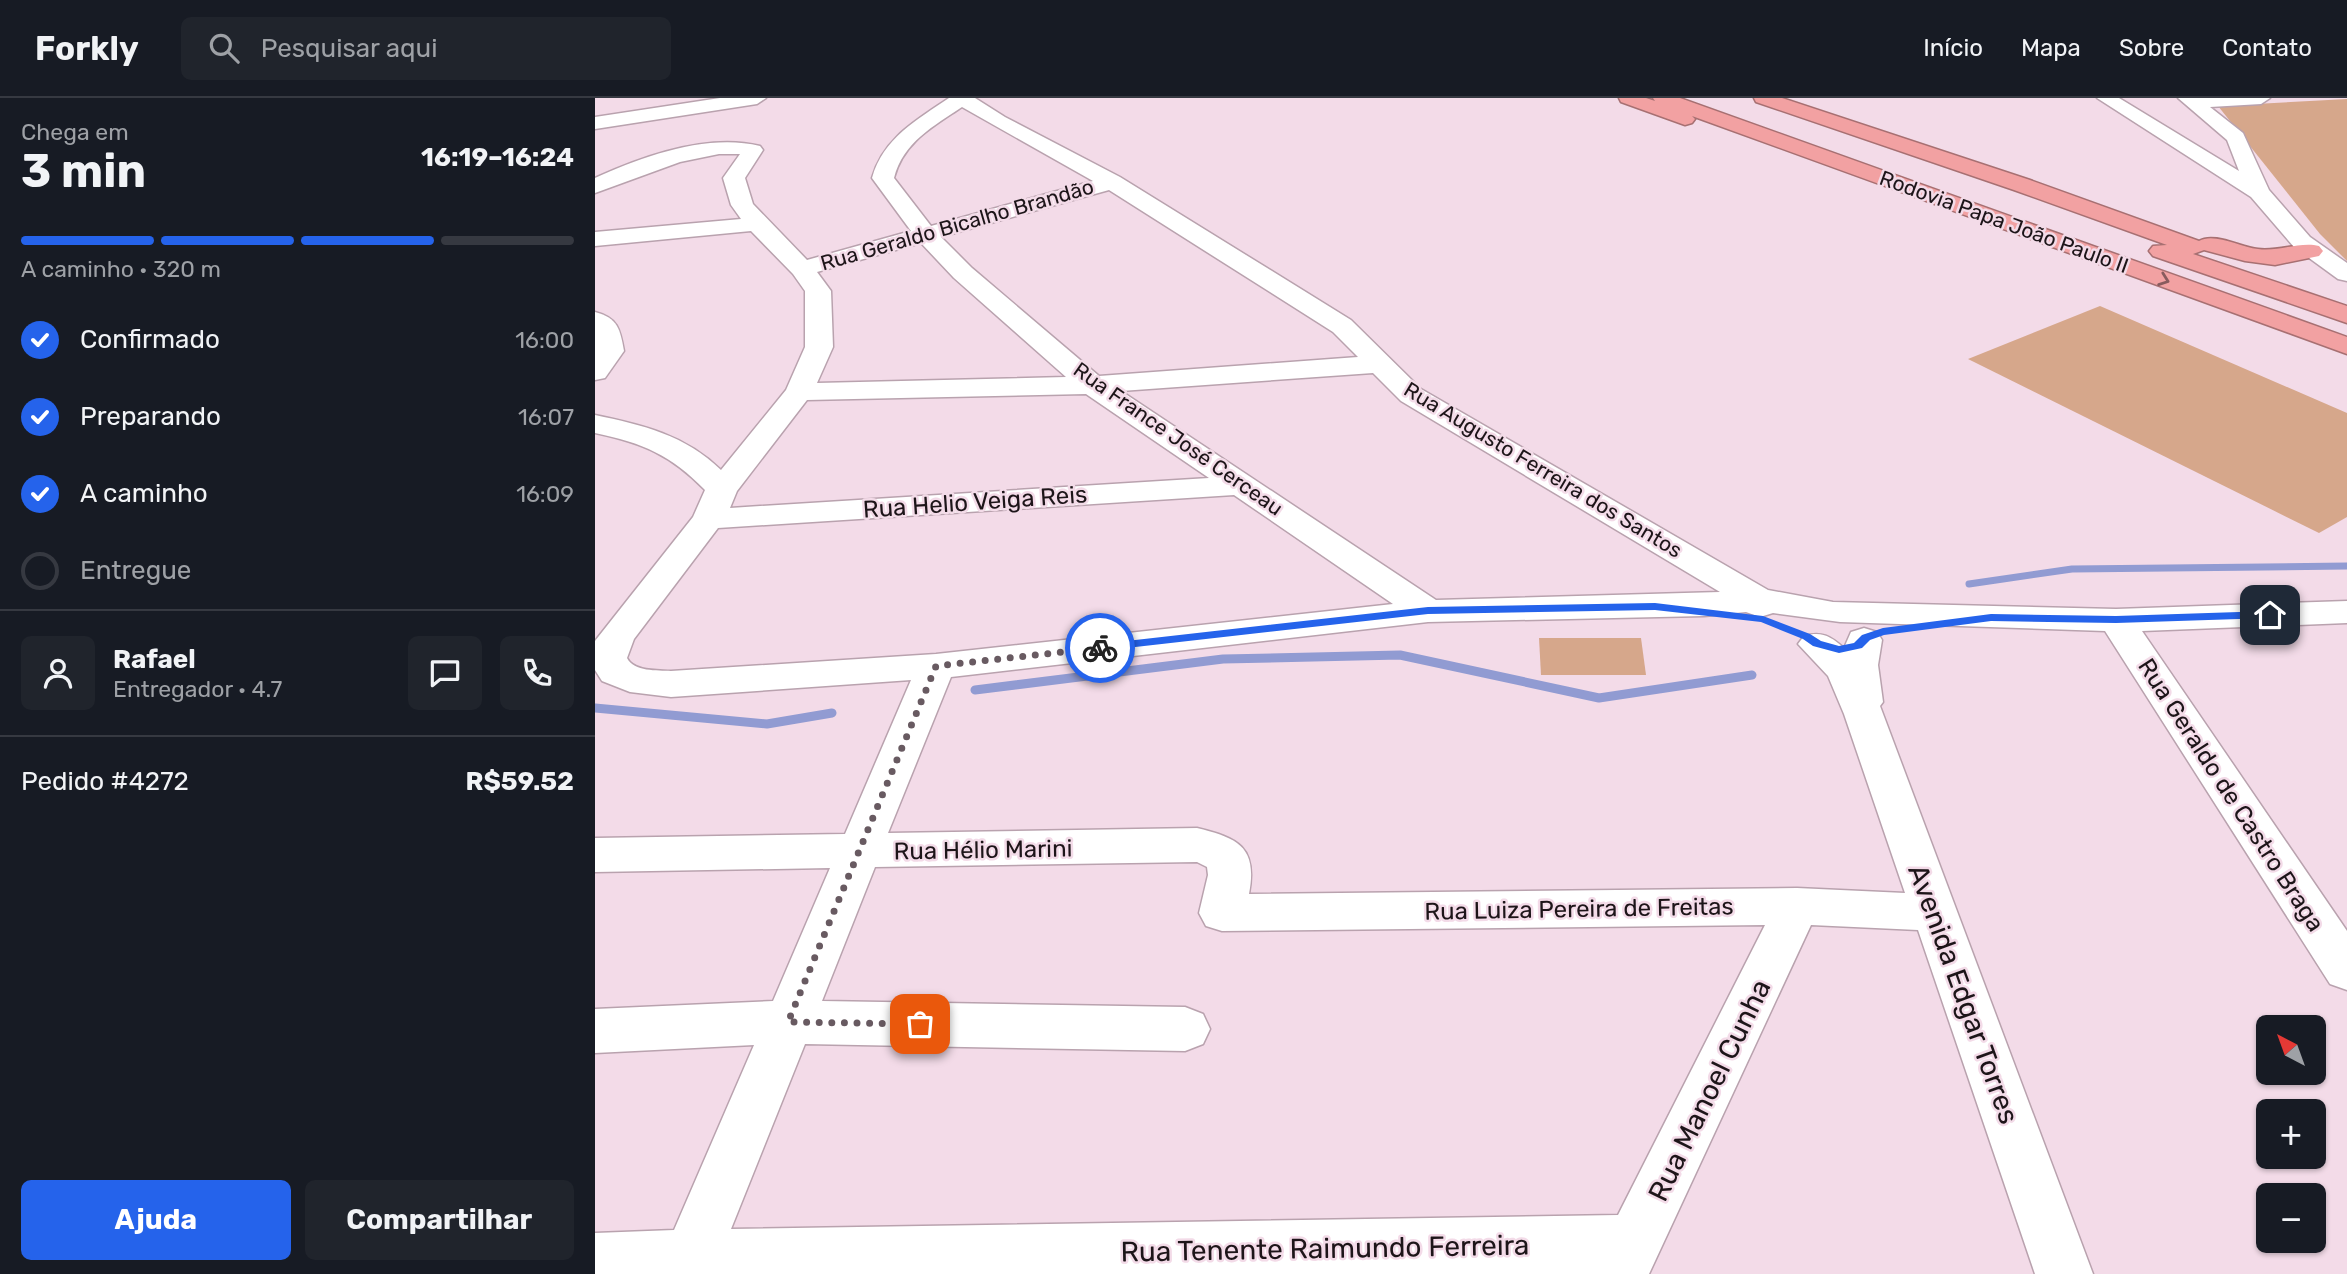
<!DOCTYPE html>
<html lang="pt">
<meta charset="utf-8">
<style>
:root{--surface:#171b24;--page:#20242c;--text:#f1f3f6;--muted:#9ea1a6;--line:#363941;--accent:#2563eb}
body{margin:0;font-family:Rubik,sans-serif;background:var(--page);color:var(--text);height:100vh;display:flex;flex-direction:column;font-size:26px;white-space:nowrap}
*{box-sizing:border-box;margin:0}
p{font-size:23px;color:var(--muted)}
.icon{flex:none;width:38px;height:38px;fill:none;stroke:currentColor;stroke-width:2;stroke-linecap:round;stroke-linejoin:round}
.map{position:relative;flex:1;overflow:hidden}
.panel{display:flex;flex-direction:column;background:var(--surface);width:595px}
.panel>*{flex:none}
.needle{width:46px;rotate:319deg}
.controls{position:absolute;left:1661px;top:917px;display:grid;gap:14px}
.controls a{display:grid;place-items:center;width:70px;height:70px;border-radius:10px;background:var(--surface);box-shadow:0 2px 5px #0004;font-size:35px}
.pin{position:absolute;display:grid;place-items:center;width:60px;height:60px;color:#fff;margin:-30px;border-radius:14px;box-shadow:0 4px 10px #0006}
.courier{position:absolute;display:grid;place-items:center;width:70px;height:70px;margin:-35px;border:5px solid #2563eb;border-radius:50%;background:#fff;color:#222;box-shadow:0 2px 9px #0007}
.summary em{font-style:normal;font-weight:700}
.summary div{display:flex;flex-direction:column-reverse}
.summary{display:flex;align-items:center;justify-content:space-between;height:119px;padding:0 21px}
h1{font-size:46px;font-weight:700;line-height:52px}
.bar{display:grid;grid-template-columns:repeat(4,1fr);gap:10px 7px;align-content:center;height:84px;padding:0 21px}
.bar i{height:9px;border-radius:5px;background:var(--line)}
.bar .selected{background:var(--accent)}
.bar p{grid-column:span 4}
.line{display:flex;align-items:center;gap:18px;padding:0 21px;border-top:2px solid var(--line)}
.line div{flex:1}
.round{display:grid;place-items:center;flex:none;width:74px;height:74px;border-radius:10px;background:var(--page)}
ol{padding:0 21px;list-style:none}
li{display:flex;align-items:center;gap:21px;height:77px}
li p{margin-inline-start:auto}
li .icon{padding:7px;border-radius:50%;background:var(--accent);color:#fff;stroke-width:4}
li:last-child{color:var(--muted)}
li i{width:38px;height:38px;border:4px solid var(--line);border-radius:50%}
.cta{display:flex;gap:14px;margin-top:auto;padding:14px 21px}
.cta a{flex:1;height:80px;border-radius:10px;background:var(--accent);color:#fff;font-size:28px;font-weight:700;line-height:80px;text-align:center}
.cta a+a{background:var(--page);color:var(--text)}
header{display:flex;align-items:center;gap:42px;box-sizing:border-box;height:98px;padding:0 35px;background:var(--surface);border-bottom:2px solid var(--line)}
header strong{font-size:33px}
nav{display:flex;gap:38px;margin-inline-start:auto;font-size:24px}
.search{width:490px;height:63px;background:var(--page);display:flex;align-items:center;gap:18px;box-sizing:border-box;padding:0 24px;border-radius:10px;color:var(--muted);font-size:26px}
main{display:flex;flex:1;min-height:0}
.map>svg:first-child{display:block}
.green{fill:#d6a78b}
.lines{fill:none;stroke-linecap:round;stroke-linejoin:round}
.stream-far1{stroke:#919bd2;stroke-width:7}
.stream{stroke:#919bd2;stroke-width:9}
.minor-casing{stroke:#b9a2ae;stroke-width:3}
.highway-casing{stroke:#a77072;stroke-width:3}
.minor{fill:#fff;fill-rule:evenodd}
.highway{fill:#f2a1a2;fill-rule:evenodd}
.oneway{stroke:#885b5e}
.route{fill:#2563eb}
.done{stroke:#685a61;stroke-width:7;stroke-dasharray:0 12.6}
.labels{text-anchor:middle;stroke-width:5;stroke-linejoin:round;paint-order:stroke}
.far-street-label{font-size:21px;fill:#1d1519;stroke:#f3dbe8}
.street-label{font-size:24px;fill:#1d1519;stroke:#f3dbe8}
.near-street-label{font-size:28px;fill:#1d1519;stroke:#f3dbe8}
</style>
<header>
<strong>Forkly</strong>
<div class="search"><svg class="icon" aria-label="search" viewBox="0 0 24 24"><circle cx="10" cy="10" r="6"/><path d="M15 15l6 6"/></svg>Pesquisar aqui</div>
<nav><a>Início</a><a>Mapa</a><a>Sobre</a><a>Contato</a></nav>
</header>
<main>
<section class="panel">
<div class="summary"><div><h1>3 min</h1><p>Chega em</p></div><em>16:19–16:24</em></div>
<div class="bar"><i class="selected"></i><i class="selected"></i><i class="selected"></i><i></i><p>A caminho · 320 m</p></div>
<ol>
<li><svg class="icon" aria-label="check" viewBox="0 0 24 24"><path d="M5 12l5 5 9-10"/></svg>Confirmado<p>16:00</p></li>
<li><svg class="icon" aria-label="check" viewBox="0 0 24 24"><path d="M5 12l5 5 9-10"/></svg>Preparando<p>16:07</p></li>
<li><svg class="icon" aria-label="check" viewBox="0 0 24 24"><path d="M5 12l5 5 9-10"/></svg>A caminho<p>16:09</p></li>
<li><i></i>Entregue</li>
</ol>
<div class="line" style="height:126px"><a class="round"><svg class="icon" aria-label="person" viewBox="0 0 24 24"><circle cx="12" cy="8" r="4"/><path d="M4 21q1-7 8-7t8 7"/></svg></a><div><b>Rafael</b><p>Entregador · 4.7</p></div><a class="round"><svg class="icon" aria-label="chat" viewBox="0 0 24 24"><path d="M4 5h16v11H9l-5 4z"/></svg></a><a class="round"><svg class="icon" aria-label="phone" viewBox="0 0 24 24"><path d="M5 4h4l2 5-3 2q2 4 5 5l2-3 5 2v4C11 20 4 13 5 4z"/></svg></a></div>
<div class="line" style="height:91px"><div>Pedido #4272</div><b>R$59.52</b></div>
<div class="cta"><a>Ajuda</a><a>Compartilhar</a></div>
</section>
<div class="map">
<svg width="1752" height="1176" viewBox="0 0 1752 1176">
<rect width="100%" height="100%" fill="#f3dbe8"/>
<!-- green -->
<g class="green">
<polygon points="1752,1 1752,163 1725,136 1623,8"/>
<polygon points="1505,208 1752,315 1752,419 1724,435 1373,261"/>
<polygon points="944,540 1046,540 1051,577 946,577"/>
</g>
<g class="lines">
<!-- stream-far1 -->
<polyline class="stream-far1" points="1374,486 1477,471 1752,468"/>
<!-- stream -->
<g class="stream">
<polyline points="380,592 628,561 805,557 1004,600 1157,577"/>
<polyline points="0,610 172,626 237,615"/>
</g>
<defs>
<g id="minor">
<polygon points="125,0 171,0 162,6 0,31 0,19"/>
<path d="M354 0H380L410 19 525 79 756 222 826 291 1173 492 1238 504 1521 511 1752 503V525L1547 533 1752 833V892L1735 886 1510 533 1245 524 1178 515 1165 519 1151 514 1109 518 833 524 356 579 293 735 602 730C643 740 663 749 654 796L1202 790 1310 795 1249 616 1233 578 1203 546 1209 538C1227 533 1235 538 1249 550L1256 534 1269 530 1282 534 1287 542 1283 567 1288 604 1285 608 1498 1176H1440L1323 832 1216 827 1054 1176H0V1135L79 1132 159 947 0 955V911L178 903 235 770 0 774V740L250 736 316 582 76 599 35 594 7 583 0 572V543L98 419 110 392C76 357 48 345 0 335V317C48 327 90 337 126 372L191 292 210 249V193L198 176 156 133 0 148V134L146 121 136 107 128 80 145 56H124L85 64 0 95V80C48 58 113 35 165 48L168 52 150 80 158 106 212 162 316 133 277 80C288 40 322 22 354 0ZM367 9 498 83 336 128 299 80C308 44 339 28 367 9ZM514 92 738 234 763 259 504 278 377 170 346 139ZM326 145 359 180 471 279 222 285 238 249 236 193 222 174ZM778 275 806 303 1125 494 841 502 526 293ZM491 296 614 380 135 410 142 393 212 302ZM639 397 798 506 341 556 76 573C62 572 39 574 32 560L39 541 123 430ZM602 764 612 769 613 777 604 815 611 828 627 833 1170 827 1023 1117 136 1131 210 946 590 953 608 946 615 931 608 916 590 909 227 903 280 769Z"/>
<polygon points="1502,0 1524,0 1644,73 1632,42 1583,0 1675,0 1666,6 1615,9 1648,35 1674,92 1715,139 1752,165 1752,183 1743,181 1699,149 1656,99"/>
<path d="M0 214C23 220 25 231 29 253L10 280 0 282Z"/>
</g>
<g id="highway">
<polygon points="1024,0 1051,0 1060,3 1058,0 1085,0 1752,239 1752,256 1097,18 1100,21 1097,25 1090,27 1026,4"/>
<path d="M1159 0H1187L1435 82 1604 143C1619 134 1645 149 1663 151 1684 154 1706 143 1724 148L1728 153 1724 158 1680 167 1650 163 1609 152 1598 156 1752 208V225L1558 158 1554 153 1558 148 1572 147 1419 92 1161 4Z"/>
</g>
</defs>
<!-- minor casing -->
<use href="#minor" class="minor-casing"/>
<!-- highway casing -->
<use href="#highway" class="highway-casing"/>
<!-- minor -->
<use href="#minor" class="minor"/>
<!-- highway -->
<use href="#highway" class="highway"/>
</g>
<!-- one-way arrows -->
<defs><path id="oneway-chevron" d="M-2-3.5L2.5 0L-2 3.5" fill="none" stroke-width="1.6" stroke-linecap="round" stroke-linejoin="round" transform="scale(1.75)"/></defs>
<use class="oneway" href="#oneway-chevron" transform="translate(1569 182) rotate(20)"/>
<!-- route -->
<polygon class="route" points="1060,505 1168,518 1215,536 1226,543 1244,548 1259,545 1267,537 1288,530 1396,516 1521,518 1675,513 1680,517 1675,520 1521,525 1396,523 1289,537 1275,542 1267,550 1244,555 1218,548 1208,541 1166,524 1060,512 833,516 505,553 500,550 505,546 833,509"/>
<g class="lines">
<!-- done -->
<polyline class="done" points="325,926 193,924 341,568 505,550"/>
</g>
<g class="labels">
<!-- far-street labels -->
<g class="far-street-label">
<text transform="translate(1409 124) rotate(20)" y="7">Rodovia Papa João Paulo II</text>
<text transform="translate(362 127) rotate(-16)" y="7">Rua Geraldo Bicalho Brandão</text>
<text transform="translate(583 341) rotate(35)" y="7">Rua France José Cerceau</text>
<text transform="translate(948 372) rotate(31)" y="7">Rua Augusto Ferreira dos Santos</text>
</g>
<!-- street labels -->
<g class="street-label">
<text transform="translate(380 404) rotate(-4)" y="8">Rua Helio Veiga Reis</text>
<text transform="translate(1636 697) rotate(57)" y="8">Rua Geraldo de Castro Braga</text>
<text transform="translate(388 752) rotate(-1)" y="8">Rua Hélio Marini</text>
<text transform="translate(984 811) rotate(-1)" y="8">Rua Luiza Pereira de Freitas</text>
</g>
<!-- near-street labels -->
<g class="near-street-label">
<text transform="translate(1369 896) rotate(70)" y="10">Avenida Edgar Torres</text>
<text transform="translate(1114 992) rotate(-64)" y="10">Rua Manoel Cunha</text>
<text transform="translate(730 1150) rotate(-1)" y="10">Rua Tenente Raimundo Ferreira</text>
</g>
</g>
</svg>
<div class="controls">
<a><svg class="needle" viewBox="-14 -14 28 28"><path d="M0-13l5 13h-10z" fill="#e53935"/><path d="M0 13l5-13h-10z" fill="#9ea1a6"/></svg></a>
<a>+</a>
<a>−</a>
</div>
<div class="pin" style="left:325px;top:926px;background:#ea580c"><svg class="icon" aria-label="bag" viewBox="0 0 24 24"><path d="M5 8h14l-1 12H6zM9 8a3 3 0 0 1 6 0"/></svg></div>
<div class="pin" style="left:1675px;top:517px;background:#1f2937"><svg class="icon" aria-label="home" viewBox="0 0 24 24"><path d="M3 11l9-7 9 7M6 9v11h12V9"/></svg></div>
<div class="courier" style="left:505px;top:550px"><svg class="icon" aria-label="bike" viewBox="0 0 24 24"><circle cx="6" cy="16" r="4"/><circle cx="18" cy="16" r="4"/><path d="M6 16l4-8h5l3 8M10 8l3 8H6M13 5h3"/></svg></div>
</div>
</main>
